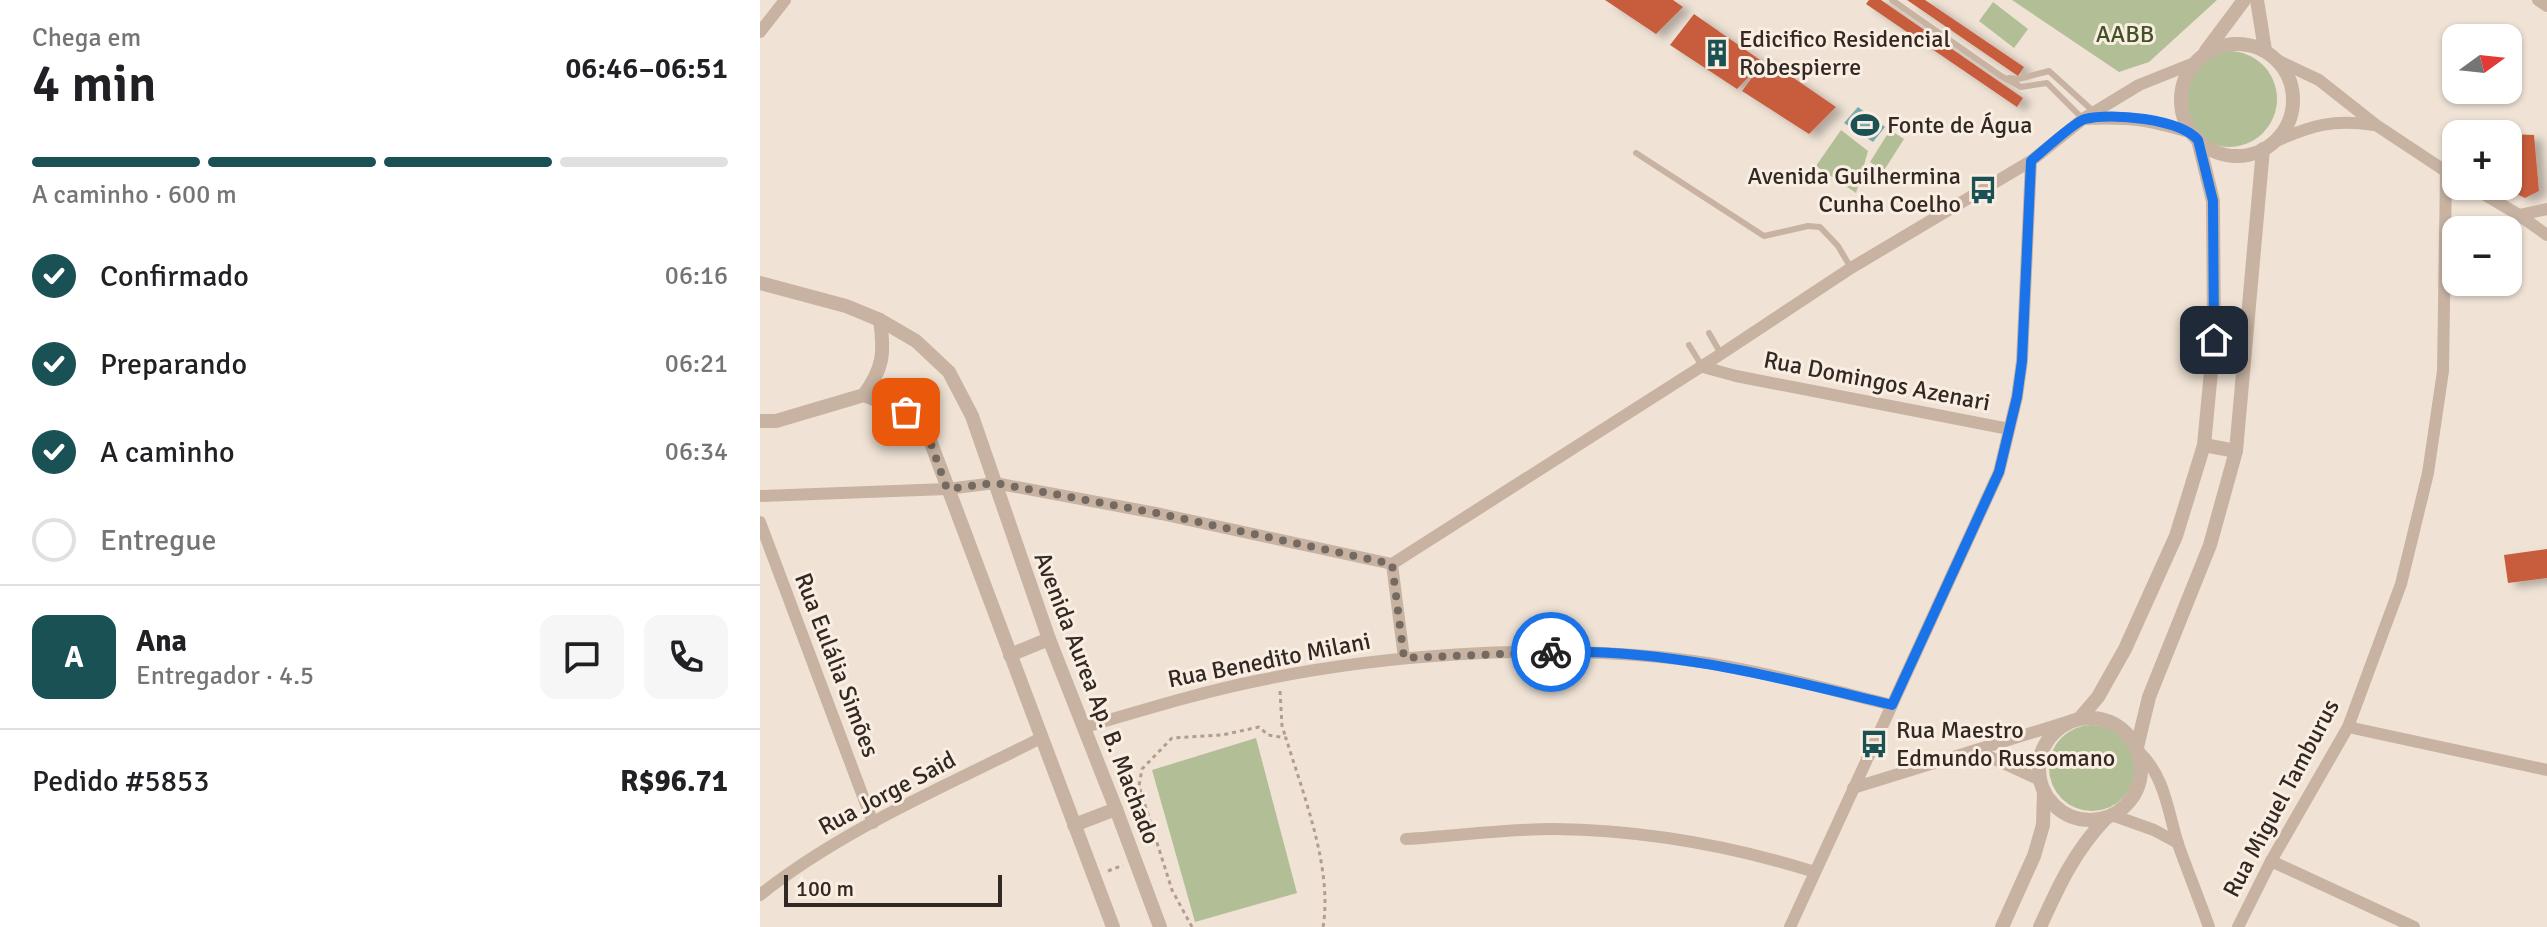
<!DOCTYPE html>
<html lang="pt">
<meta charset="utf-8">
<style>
:root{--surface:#fff;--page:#f6f6f6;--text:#202124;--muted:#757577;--line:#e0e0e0;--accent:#1a5154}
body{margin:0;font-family:Signika,sans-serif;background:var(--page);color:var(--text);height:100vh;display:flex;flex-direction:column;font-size:30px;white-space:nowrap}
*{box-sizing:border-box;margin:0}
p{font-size:26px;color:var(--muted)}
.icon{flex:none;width:44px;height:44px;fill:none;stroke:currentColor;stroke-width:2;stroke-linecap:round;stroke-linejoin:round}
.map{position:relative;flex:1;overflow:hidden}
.sheet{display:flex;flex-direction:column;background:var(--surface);width:760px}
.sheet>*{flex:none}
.needle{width:52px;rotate:75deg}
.fabs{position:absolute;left:1682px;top:24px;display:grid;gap:16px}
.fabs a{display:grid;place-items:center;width:80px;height:80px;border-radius:16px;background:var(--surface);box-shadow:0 2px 6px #0004;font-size:40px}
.scale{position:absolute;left:24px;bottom:20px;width:218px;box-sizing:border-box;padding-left:8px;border:4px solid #332924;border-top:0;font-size:22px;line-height:28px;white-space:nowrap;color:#332924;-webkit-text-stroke:6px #f9eee1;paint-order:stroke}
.pin{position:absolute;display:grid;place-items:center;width:68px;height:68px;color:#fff;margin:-34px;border-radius:16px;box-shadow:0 4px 12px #0006}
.courier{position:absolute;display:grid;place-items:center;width:80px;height:80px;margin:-40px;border:6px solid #1a73e8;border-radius:50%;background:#fff;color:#222;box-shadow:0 2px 10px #0007}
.overview em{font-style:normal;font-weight:600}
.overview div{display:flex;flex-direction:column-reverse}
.overview{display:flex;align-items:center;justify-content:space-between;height:136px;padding:0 32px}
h1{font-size:52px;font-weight:600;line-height:60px}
.bar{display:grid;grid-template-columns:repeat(4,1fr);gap:12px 8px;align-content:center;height:96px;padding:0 32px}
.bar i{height:10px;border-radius:6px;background:var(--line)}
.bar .selected{background:var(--accent)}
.bar p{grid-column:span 4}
.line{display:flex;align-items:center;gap:20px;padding:0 32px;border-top:2px solid var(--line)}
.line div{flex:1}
.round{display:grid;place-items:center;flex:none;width:84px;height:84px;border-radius:16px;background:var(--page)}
ol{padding:0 32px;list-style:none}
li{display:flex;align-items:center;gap:24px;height:88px}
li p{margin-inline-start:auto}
li .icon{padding:8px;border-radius:50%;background:var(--accent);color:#fff;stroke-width:4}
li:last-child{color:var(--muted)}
li i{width:44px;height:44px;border:4px solid var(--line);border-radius:50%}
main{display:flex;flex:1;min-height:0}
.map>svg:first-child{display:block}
.green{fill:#b2bf96}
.water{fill:#75acad}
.building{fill:#c75d3d;filter:url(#shadow)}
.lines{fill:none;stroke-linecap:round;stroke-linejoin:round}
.path{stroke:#b49d8c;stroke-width:3;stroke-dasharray:4 4;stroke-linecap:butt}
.service{stroke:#c8b3a2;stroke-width:6}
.minor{stroke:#c8b3a2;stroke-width:12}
.tertiary{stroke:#c8b3a2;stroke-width:14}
.done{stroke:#756a62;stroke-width:8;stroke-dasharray:0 14.4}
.route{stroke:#1a73e8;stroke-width:10}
.labels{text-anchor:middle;stroke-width:6;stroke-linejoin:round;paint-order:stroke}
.park-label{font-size:24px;fill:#425128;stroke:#f9eee1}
.poi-label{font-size:24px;fill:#332924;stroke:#f9eee1;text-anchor:start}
.street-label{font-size:24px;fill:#332924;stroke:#f9eee1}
</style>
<main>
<section class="sheet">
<div class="overview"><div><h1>4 min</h1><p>Chega em</p></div><em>06:46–06:51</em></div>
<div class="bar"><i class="selected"></i><i class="selected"></i><i class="selected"></i><i></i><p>A caminho · 600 m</p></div>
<ol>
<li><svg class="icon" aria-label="check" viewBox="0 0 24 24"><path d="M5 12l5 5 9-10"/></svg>Confirmado<p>06:16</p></li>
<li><svg class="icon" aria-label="check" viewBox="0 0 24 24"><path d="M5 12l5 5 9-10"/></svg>Preparando<p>06:21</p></li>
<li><svg class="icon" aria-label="check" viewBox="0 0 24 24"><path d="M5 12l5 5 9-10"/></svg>A caminho<p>06:34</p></li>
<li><i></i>Entregue</li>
</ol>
<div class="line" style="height:144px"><b class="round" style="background:var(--accent);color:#fff">A</b><div><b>Ana</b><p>Entregador · 4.5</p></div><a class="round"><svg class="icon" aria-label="chat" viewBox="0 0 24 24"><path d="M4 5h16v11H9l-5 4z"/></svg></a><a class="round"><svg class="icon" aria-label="phone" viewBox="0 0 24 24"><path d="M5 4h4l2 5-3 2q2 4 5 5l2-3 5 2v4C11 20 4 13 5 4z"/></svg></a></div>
<div class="line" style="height:104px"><div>Pedido #5853</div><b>R$96.71</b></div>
</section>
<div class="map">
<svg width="1787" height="927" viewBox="0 0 1787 927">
<defs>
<filter id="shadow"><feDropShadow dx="8" dy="4.5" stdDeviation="4" flood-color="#0004"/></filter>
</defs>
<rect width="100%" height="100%" fill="#f0e3d6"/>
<!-- green -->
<g class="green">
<polygon points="1252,0 1457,0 1389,62 1359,72"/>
<polygon points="1233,2 1268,29 1254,48 1219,21"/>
<circle cx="1469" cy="99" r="48"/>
<polygon points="1081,130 1108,151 1096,193 1056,166"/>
<polygon points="1130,130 1144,139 1123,172 1110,162"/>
<circle cx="1332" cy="768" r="43"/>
<polygon points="496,738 537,893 435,922 392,770"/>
</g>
<!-- water -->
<polygon class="water" points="1098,107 1125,127 1113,142 1084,123"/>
<!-- building -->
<g class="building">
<polygon points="845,0 913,0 923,7 896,34"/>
<polygon points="1109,0 1121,0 1263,98 1257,107 1106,4"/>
<polygon points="1147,0 1165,0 1264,67 1258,76"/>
<polygon points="934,14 1003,62 977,89 910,45"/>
<polygon points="1006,59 1076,107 1049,134 982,91"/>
<polygon points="1748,134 1774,135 1779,191 1765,198 1741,186 1748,186"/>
<polygon points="1787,549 1787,578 1748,583 1744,555"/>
</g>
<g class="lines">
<!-- path -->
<g class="path">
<polyline points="520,691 522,726 526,738"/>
<polyline points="348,871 363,865"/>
<path d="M432 927 412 890 379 786 382 769 412 738 462 735 499 727 508 735 526 738C543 794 573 869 563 927"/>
</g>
<!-- service -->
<g class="service">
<polyline points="1132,0 1241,76 1261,87 1287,83 1323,119"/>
<polyline points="1249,78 1258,79 1289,71 1333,111"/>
<polyline points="876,153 1004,236 1048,226 1060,227 1078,246 1091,268"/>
<polyline points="949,333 961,354"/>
<polyline points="929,345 942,366"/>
</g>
<!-- minor -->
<g class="minor">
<polyline points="1778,0 1787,6"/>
<polyline points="0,32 25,0"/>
<polyline points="1519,61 1559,80 1616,125 1696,178"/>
<path d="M1326 119C1371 117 1389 120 1432 133"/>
<path d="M1514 142C1552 125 1573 119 1614 125"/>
<polyline points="1710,186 1759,215 1787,235"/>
<polyline points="1759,215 1787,209"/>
<polyline points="943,367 976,376 1249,429"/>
<polyline points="0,496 187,489 235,483 401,514 632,564 961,354 1091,268 1271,161 1323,119 1379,85 1434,63"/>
<polyline points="0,522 113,823"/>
<polyline points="632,564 644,658"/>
<path d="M325 727C383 710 441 692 501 680 626 654 772 645 900 657 978 664 1055 686 1132 705"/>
<polyline points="1588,727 1787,770"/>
<polyline points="1217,751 1280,780"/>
<path d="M1379 752C1405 776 1408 812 1418 844 1428 872 1439 899 1449 927"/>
<polyline points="1093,788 1313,720"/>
<polyline points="1352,815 1394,830 1418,843"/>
<path d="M646 839C695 836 745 829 794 829 881 830 972 846 1055 872"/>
<polyline points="1511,861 1654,927"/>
<path d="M0 895C83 829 186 786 281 738"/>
<polyline points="1030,927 1239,472 1257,397 1262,361 1271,161"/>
<polyline points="1478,927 1511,861 1588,727 1641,584 1668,473 1683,371 1686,172"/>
</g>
<!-- tertiary -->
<g class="tertiary">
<polyline points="1497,0 1505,50"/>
<circle cx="1477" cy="100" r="56"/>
<polyline points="1446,51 1484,0"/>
<polyline points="0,283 86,306 120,320 156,341 189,372 212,416 289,639 356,809 400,927"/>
<path d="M104 395C123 368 125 354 120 320"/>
<polyline points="0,421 16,421 104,395 146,412 165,427 353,927"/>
<polyline points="1444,445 1476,451"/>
<polyline points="250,655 289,639"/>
<circle cx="1330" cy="769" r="51"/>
<polyline points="1320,718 1338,697 1365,649 1416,536 1444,445 1454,340 1453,201 1438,140"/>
<polyline points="1377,747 1389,697 1450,545 1476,451 1503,149"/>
<polyline points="314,825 356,809"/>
<polyline points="1242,927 1274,856 1283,825 1284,791"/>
<path d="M1280 927C1299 885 1314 852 1346 818"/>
</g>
</g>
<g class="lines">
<!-- done -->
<polyline class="done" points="146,412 165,427 187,489 235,483 401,514 632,564 644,658 791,652"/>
<!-- route -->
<path class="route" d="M791 652C907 648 1020 678 1132 705L1239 472 1257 397 1262 361 1271 161C1282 152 1314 122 1325 119 1351 112 1420 119 1438 140L1453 201 1454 340"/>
</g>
<!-- icons -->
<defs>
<symbol id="building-bare" viewBox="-9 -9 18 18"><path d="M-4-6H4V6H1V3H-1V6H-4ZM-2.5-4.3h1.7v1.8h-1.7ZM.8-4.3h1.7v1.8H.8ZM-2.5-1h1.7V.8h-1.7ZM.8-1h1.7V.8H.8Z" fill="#1a5154" stroke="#f9eee1" stroke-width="2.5" paint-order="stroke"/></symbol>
<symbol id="stadium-bare" viewBox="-9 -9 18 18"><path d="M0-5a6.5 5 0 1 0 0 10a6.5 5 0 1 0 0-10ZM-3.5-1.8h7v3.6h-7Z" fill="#1a5154" stroke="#f9eee1" stroke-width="2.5" paint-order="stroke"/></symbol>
<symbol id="bus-bare" viewBox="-9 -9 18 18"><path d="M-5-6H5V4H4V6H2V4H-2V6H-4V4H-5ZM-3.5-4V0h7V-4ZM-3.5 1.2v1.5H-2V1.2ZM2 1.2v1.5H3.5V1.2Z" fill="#1a5154" stroke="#f9eee1" stroke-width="2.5" paint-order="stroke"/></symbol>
</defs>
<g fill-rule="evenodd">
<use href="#building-bare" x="937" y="33" width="40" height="40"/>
<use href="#stadium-bare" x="1085" y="105" width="40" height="40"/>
<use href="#bus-bare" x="1203" y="170" width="40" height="40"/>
<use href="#bus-bare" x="1094" y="724" width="40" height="40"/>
</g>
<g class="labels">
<!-- park labels -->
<g class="park-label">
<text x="1365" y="42">AABB</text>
</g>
<!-- poi labels -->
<g class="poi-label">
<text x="979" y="47">Edicifico Residencial<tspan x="979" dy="28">Robespierre</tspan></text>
<text x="1127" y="133">Fonte de Água</text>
<text x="1201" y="184" text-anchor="end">Avenida Guilhermina<tspan x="1201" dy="28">Cunha Coelho</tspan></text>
<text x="1136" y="738">Rua Maestro<tspan x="1136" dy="28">Edmundo Russomano</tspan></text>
</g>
<!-- street labels -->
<g class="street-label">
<text transform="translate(1117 381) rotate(11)" y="8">Rua Domingos Azenari</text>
<text transform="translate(509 660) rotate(-11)" y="8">Rua Benedito Milani</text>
<text transform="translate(77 665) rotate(69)" y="8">Rua Eulália Simões</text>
<text transform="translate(337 698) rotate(69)" y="8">Avenida Aurea Ap. B. Machado</text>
<text transform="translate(127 793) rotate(-28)" y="8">Rua Jorge Said</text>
<text transform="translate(1521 798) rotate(-62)" y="8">Rua Miguel Tamburus</text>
</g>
</g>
</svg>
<div class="fabs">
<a><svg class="needle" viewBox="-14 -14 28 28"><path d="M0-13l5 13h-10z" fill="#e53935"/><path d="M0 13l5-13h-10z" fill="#757577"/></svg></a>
<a>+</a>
<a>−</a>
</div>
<div class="scale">100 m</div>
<div class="pin" style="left:146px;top:412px;background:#ea580c"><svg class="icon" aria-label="bag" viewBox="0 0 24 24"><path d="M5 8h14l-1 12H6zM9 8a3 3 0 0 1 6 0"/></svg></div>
<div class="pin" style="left:1454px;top:340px;background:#1f2937"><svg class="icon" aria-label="home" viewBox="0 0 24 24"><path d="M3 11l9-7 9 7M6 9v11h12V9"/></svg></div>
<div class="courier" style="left:791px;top:652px"><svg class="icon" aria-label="bike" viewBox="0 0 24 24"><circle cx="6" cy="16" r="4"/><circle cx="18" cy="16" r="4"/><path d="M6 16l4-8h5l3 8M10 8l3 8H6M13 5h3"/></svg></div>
</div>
</main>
